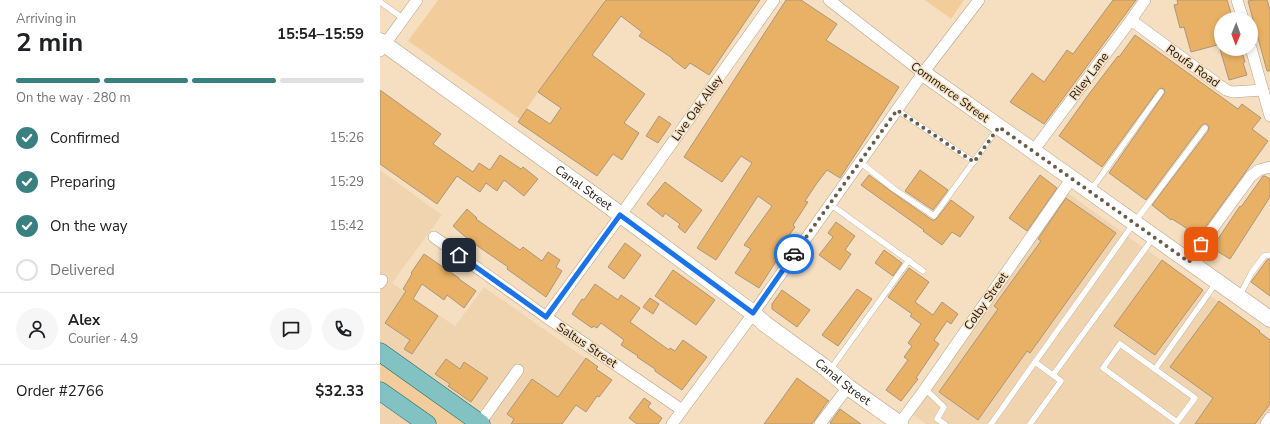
<!DOCTYPE html>
<meta charset="utf-8">
<style>
:root{--surface:#fff;--page:#f6f6f6;--text:#202124;--muted:#757577;--line:#e0e0e0;--accent:#398181}
body{margin:0;font-family:"Nunito Sans",sans-serif;background:var(--page);color:var(--text);height:100vh;display:flex;flex-direction:column;font-size:15px;white-space:nowrap}
*{box-sizing:border-box;margin:0}
p{font-size:13px;color:var(--muted)}
.icon{flex:none;width:22px;height:22px;fill:none;stroke:currentColor;stroke-width:2;stroke-linecap:round;stroke-linejoin:round}
.map{position:relative;flex:1;overflow:hidden}
.side{display:flex;flex-direction:column;background:var(--surface);width:380px}
.side>*{flex:none}
.needle{width:26px;rotate:181deg}
.tools{position:absolute;left:834px;top:12px;display:grid;gap:8px}
.tools a{display:grid;place-items:center;width:44px;height:44px;border-radius:50%;background:var(--surface);box-shadow:0 2px 6px #0003;font-size:20px}
.pin{position:absolute;display:grid;place-items:center;width:34px;height:34px;color:#fff;margin:-17px;border-radius:8px;box-shadow:0 2px 6px #0006}
.courier{position:absolute;display:grid;place-items:center;width:40px;height:40px;margin:-20px;border:3px solid #1a73e8;border-radius:50%;background:#fff;color:#222;box-shadow:0 1px 5px #0007}
.summary em{font-style:normal;font-weight:700}
.summary div{display:flex;flex-direction:column-reverse}
.summary{display:flex;align-items:center;justify-content:space-between;height:68px;padding:0 16px}
h1{font-size:26px;font-weight:700;line-height:30px}
.bar{display:grid;grid-template-columns:repeat(4,1fr);gap:6px 4px;align-content:center;height:48px;padding:0 16px}
.bar i{height:5px;border-radius:3px;background:var(--line)}
.bar .current{background:var(--accent)}
.bar p{grid-column:span 4}
.line{display:flex;align-items:center;gap:10px;padding:0 16px;border-top:1px solid var(--line)}
.line div{flex:1}
.round{display:grid;place-items:center;flex:none;width:42px;height:42px;border-radius:21px;background:var(--page)}
ol{padding:0 16px;list-style:none}
li{display:flex;align-items:center;gap:12px;height:44px}
li p{margin-inline-start:auto}
li .icon{padding:4px;border-radius:50%;background:var(--accent);color:#fff;stroke-width:4}
li:last-child{color:var(--muted)}
li i{width:22px;height:22px;border:2px solid var(--line);border-radius:50%}
main{display:flex;flex:1;min-height:0}
.map>svg:first-child{display:block}
.built{fill:#f0d4b0}
.green{fill:#f3cc9b}
.building{fill:#e9b165;stroke:#ac967b}
.lines{fill:none;stroke-linecap:round;stroke-linejoin:round}
.lane-casing{stroke:#b59f83;stroke-width:6}
.street-casing{stroke:#b59f83;stroke-width:12}
.secondary-casing{stroke:#b59f83;stroke-width:17}
.primary-casing{stroke:#296b68;stroke-width:19}
.lane{stroke:#fff;stroke-width:5.5}
.street{stroke:#fff;stroke-width:11}
.secondary{stroke:#fff;stroke-width:16}
.primary{stroke:#82c2c2;stroke-width:18}
.done{stroke:#695c4a;stroke-width:4;stroke-dasharray:0 7.2}
.route{stroke:#1a73e8;stroke-width:5}
.labels{text-anchor:middle;stroke-width:3;stroke-linejoin:round;paint-order:stroke}
.street-label{font-size:12px;fill:#1d150a;stroke:#f6dfc1}
</style>
<main>
<section class="side">
<div class="summary"><div><h1>2 min</h1><p>Arriving in</p></div><em>15:54–15:59</em></div>
<div class="bar"><i class="current"></i><i class="current"></i><i class="current"></i><i></i><p>On the way · 280 m</p></div>
<ol>
<li><svg class="icon" aria-label="check" viewBox="0 0 24 24"><path d="M5 12l5 5 9-10"/></svg>Confirmed<p>15:26</p></li>
<li><svg class="icon" aria-label="check" viewBox="0 0 24 24"><path d="M5 12l5 5 9-10"/></svg>Preparing<p>15:29</p></li>
<li><svg class="icon" aria-label="check" viewBox="0 0 24 24"><path d="M5 12l5 5 9-10"/></svg>On the way<p>15:42</p></li>
<li><i></i>Delivered</li>
</ol>
<div class="line" style="height:72px"><a class="round"><svg class="icon" aria-label="person" viewBox="0 0 24 24"><circle cx="12" cy="8" r="4"/><path d="M4 21q1-7 8-7t8 7"/></svg></a><div><b>Alex</b><p>Courier · 4.9</p></div><a class="round"><svg class="icon" aria-label="chat" viewBox="0 0 24 24"><path d="M4 5h16v11H9l-5 4z"/></svg></a><a class="round"><svg class="icon" aria-label="phone" viewBox="0 0 24 24"><path d="M5 4h4l2 5-3 2q2 4 5 5l2-3 5 2v4C11 20 4 13 5 4z"/></svg></a></div>
<div class="line" style="height:52px"><div>Order #2766</div><b>$32.33</b></div>
</section>
<div class="map">
<svg width="890" height="424" viewBox="0 0 890 424">
<rect width="100%" height="100%" fill="#f6dfc1"/>
<!-- built -->
<g class="built">
<polygon points="0,170 62,215 12,283 75,326 104,287 218,367 191,406 194,408 182,424 0,424"/>
<polygon points="688,193 890,339 890,424 546,424 533,415"/>
</g>
<!-- green -->
<g class="green">
<polygon points="58,0 223,0 225,2 158,92 140,119 28,41"/>
<polygon points="545,0 584,0 571,19"/>
<polygon points="0,359 93,424 55,424 0,385"/>
</g>
<!-- building -->
<g class="building">
<polygon points="226,0 380,0 329,75 310,63 305,69 292,59 292,58 259,36 262,32 241,16 212,55 265,94 244,123 259,133 242,160 233,154 217,176 138,122 147,109 170,124 181,108 158,92"/>
<polygon points="406,0 421,0 457,24 446,40 519,87 460,178 447,170 437,183 425,201 428,202 413,225 415,227 401,247 404,249 379,288 355,273 371,249 364,245 392,206 378,196 336,260 317,248 372,163 361,156 342,182 304,157"/>
<polygon points="733,0 756,0 664,124 630,102 652,73 664,82 687,50 693,54"/>
<polygon points="797,0 847,0 853,19 841,19 841,44 811,52 804,27 800,28 794,5 798,4"/>
<polygon points="874,0 887,0 890,10 890,71 887,71 868,1"/>
<polygon points="755,35 858,109 862,104 881,118 872,129 888,141 819,236 792,219 791,220 772,205 828,131 829,127 827,124 824,124 822,125 766,200 729,173 784,94 785,92 784,89 781,88 778,90 722,167 679,136 709,94 738,56 739,57"/>
<polygon points="840,49 861,49 865,62 863,63 867,75 849,80"/>
<polygon points="0,90 61,134 53,144 93,172 99,163 110,170 120,155 141,169 143,167 158,179 144,196 124,180 117,191 106,183 100,192 77,176 57,204 0,164"/>
<polygon points="279,116 291,124 278,143 266,136"/>
<polygon points="540,170 568,190 553,210 525,191"/>
<polygon points="489,175 512,192 552,220 555,220 557,218 571,200 594,217 580,237 572,232 562,245 543,231 544,230 481,185"/>
<polygon points="660,175 677,188 647,231 629,218"/>
<polygon points="883,176 885,176 890,179 890,197 850,259 832,248 860,206 861,207"/>
<polygon points="285,182 322,210 305,233 298,227 300,224 285,213 283,217 267,204"/>
<polygon points="686,198 736,233 650,353 647,351 598,420 559,392 618,309 614,306 661,241 658,239"/>
<polygon points="87,209 97,218 96,219 140,250 143,247 162,261 168,252 180,260 176,267 182,271 166,297 127,269 128,267 89,240 73,226"/>
<polygon points="456,222 475,236 465,250 471,254 460,270 439,255 453,237 448,233"/>
<polygon points="245,243 261,255 244,279 228,267"/>
<polygon points="504,250 522,263 513,276 495,263"/>
<polygon points="44,254 79,278 79,279 96,291 84,308 67,295 64,300 42,284 33,299 58,316 32,354 24,349 30,340 5,323 26,291 23,289 32,274 31,273"/>
<polygon points="890,259 890,296 871,282 887,260"/>
<polygon points="782,260 823,290 775,355 734,326"/>
<polygon points="529,268 549,282 535,302 553,315 562,302 578,314 571,324 567,321 554,340 559,344 536,378 538,379 521,401 506,390 528,360 524,357 532,346 528,343 541,324 530,316 532,314 508,297"/>
<polygon points="293,270 335,300 316,325 275,296"/>
<polygon points="215,284 238,300 241,295 260,308 250,322 289,350 290,348 295,351 303,340 327,357 302,390 275,371 275,369 257,357 258,356 241,345 244,340 221,323 217,328 213,326 212,328 192,314 202,299 204,300"/>
<polygon points="477,289 492,299 458,346 442,335"/>
<polygon points="402,290 430,310 417,327 392,309 392,304"/>
<polygon points="270,298 279,304 273,314 263,307"/>
<polygon points="839,301 880,331 879,332 890,340 890,404 875,424 815,424 833,398 790,367"/>
<polygon points="206,358 218,367 216,369 232,380 219,397 217,396 206,412 196,405 182,424 131,424 134,419 127,414 152,379 178,397"/>
<polygon points="66,359 80,369 84,362 108,378 91,402 68,386 70,384 55,374"/>
<polygon points="417,378 449,401 448,401 432,424 384,424"/>
<polygon points="264,398 271,403 268,407 282,418 278,424 257,424 249,418"/>
<polygon points="460,409 481,424 452,424 450,423"/>
</g>
<g class="lines">
<defs>
<g id="lane">
<polyline points="0,2 24,19"/>
<polyline points="517,110 594,162"/>
<polyline points="480,162 514,189 554,216 618,128"/>
<polyline points="711,190 781,92"/>
<polyline points="450,204 543,271"/>
<polyline points="859,297 872,272 884,256 890,255"/>
<polygon points="740,344 815,398 797,422 723,368"/>
<polyline points="775,369 836,283"/>
<polyline points="450,370 529,260"/>
<polyline points="673,375 773,238"/>
<polyline points="545,389 564,407 557,419 565,424"/>
<polyline points="611,424 754,223 825,128"/>
<polyline points="650,424 681,381 655,362"/>
</g>
<g id="street">
<polyline points="449,0 543,73"/>
<polyline points="857,0 863,19"/>
<polyline points="751,20 846,90 853,92 883,90"/>
<polyline points="871,48 890,116"/>
<polyline points="0,51 37,0"/>
<polyline points="653,151 751,20 765,0"/>
<polyline points="54,237 166,317 302,410"/>
<polyline points="809,261 871,176 879,170 890,167"/>
<polyline points="0,283 2,280"/>
<polyline points="166,317 235,223 394,0"/>
<polyline points="98,424 100,423 138,370"/>
<polyline points="292,424 367,322 543,73 599,0"/>
<polyline points="440,424 468,387"/>
<polyline points="519,424 545,389 692,178"/>
<polyline points="886,424 890,418"/>
</g>
<g id="secondary">
<path id="s1" d="M0 41 218 198 373 313 385 324 443 366 468 387 520 424"/>
<polyline points="543,73 890,319"/>
</g>
<g id="primary">
<polyline points="0,352 101,424"/>
<polyline points="0,391 47,424"/>
</g>
</defs>
<!-- lane casing -->
<use href="#lane" class="lane-casing"/>
<!-- street casing -->
<use href="#street" class="street-casing"/>
<!-- secondary casing -->
<use href="#secondary" class="secondary-casing"/>
<!-- primary casing -->
<use href="#primary" class="primary-casing"/>
<!-- lane -->
<use href="#lane" class="lane"/>
<!-- street -->
<use href="#street" class="street"/>
<!-- secondary -->
<use href="#secondary" class="secondary"/>
<!-- primary -->
<use href="#primary" class="primary"/>
</g>
<g class="lines">
<!-- done -->
<polyline class="done" points="414,254 517,110 594,162 619,127 809,262 821,244"/>
<!-- route -->
<polyline class="route" points="79,255 166,317 240,215 373,313 414,254"/>
</g>
<g class="labels">
<!-- street labels -->
<g class="street-label">
<text transform="translate(813 66) rotate(36)" y="4">Roufa Road</text>
<text transform="translate(709 76) rotate(-53)" y="4">Riley Lane</text>
<text transform="translate(570 92) rotate(36)" y="4">Commerce Street</text>
<text transform="translate(317 108) rotate(-54)" y="4">Live Oak Alley</text>
<text dy="4" stroke="none"><textPath href="#s1" startOffset="251">Canal Street</textPath></text>
<text transform="translate(606 301) rotate(-55)" y="4">Colby Street</text>
<text transform="translate(207 345) rotate(34)" y="4">Saltus Street</text>
<text dy="4" stroke="none"><textPath href="#s1" startOffset="575">Canal Street</textPath></text>
</g>
</g>
</svg>
<div class="tools">
<a><svg class="needle" viewBox="-14 -14 28 28"><path d="M0-13l5 13h-10z" fill="#e53935"/><path d="M0 13l5-13h-10z" fill="#757577"/></svg></a>
</div>
<div class="pin" style="left:821px;top:244px;background:#ea580c"><svg class="icon" aria-label="bag" viewBox="0 0 24 24"><path d="M5 8h14l-1 12H6zM9 8a3 3 0 0 1 6 0"/></svg></div>
<div class="pin" style="left:79px;top:255px;background:#1f2937"><svg class="icon" aria-label="home" viewBox="0 0 24 24"><path d="M3 11l9-7 9 7M6 9v11h12V9"/></svg></div>
<div class="courier" style="left:414px;top:254px"><svg class="icon" aria-label="car" viewBox="0 0 24 24"><path d="M5 17H2v-5l4-1 3-4h7l3 4 3 1v5h-3M9 17h6M6 11h13"/><circle cx="7" cy="17" r="2"/><circle cx="17" cy="17" r="2"/></svg></div>
</div>
</main>
